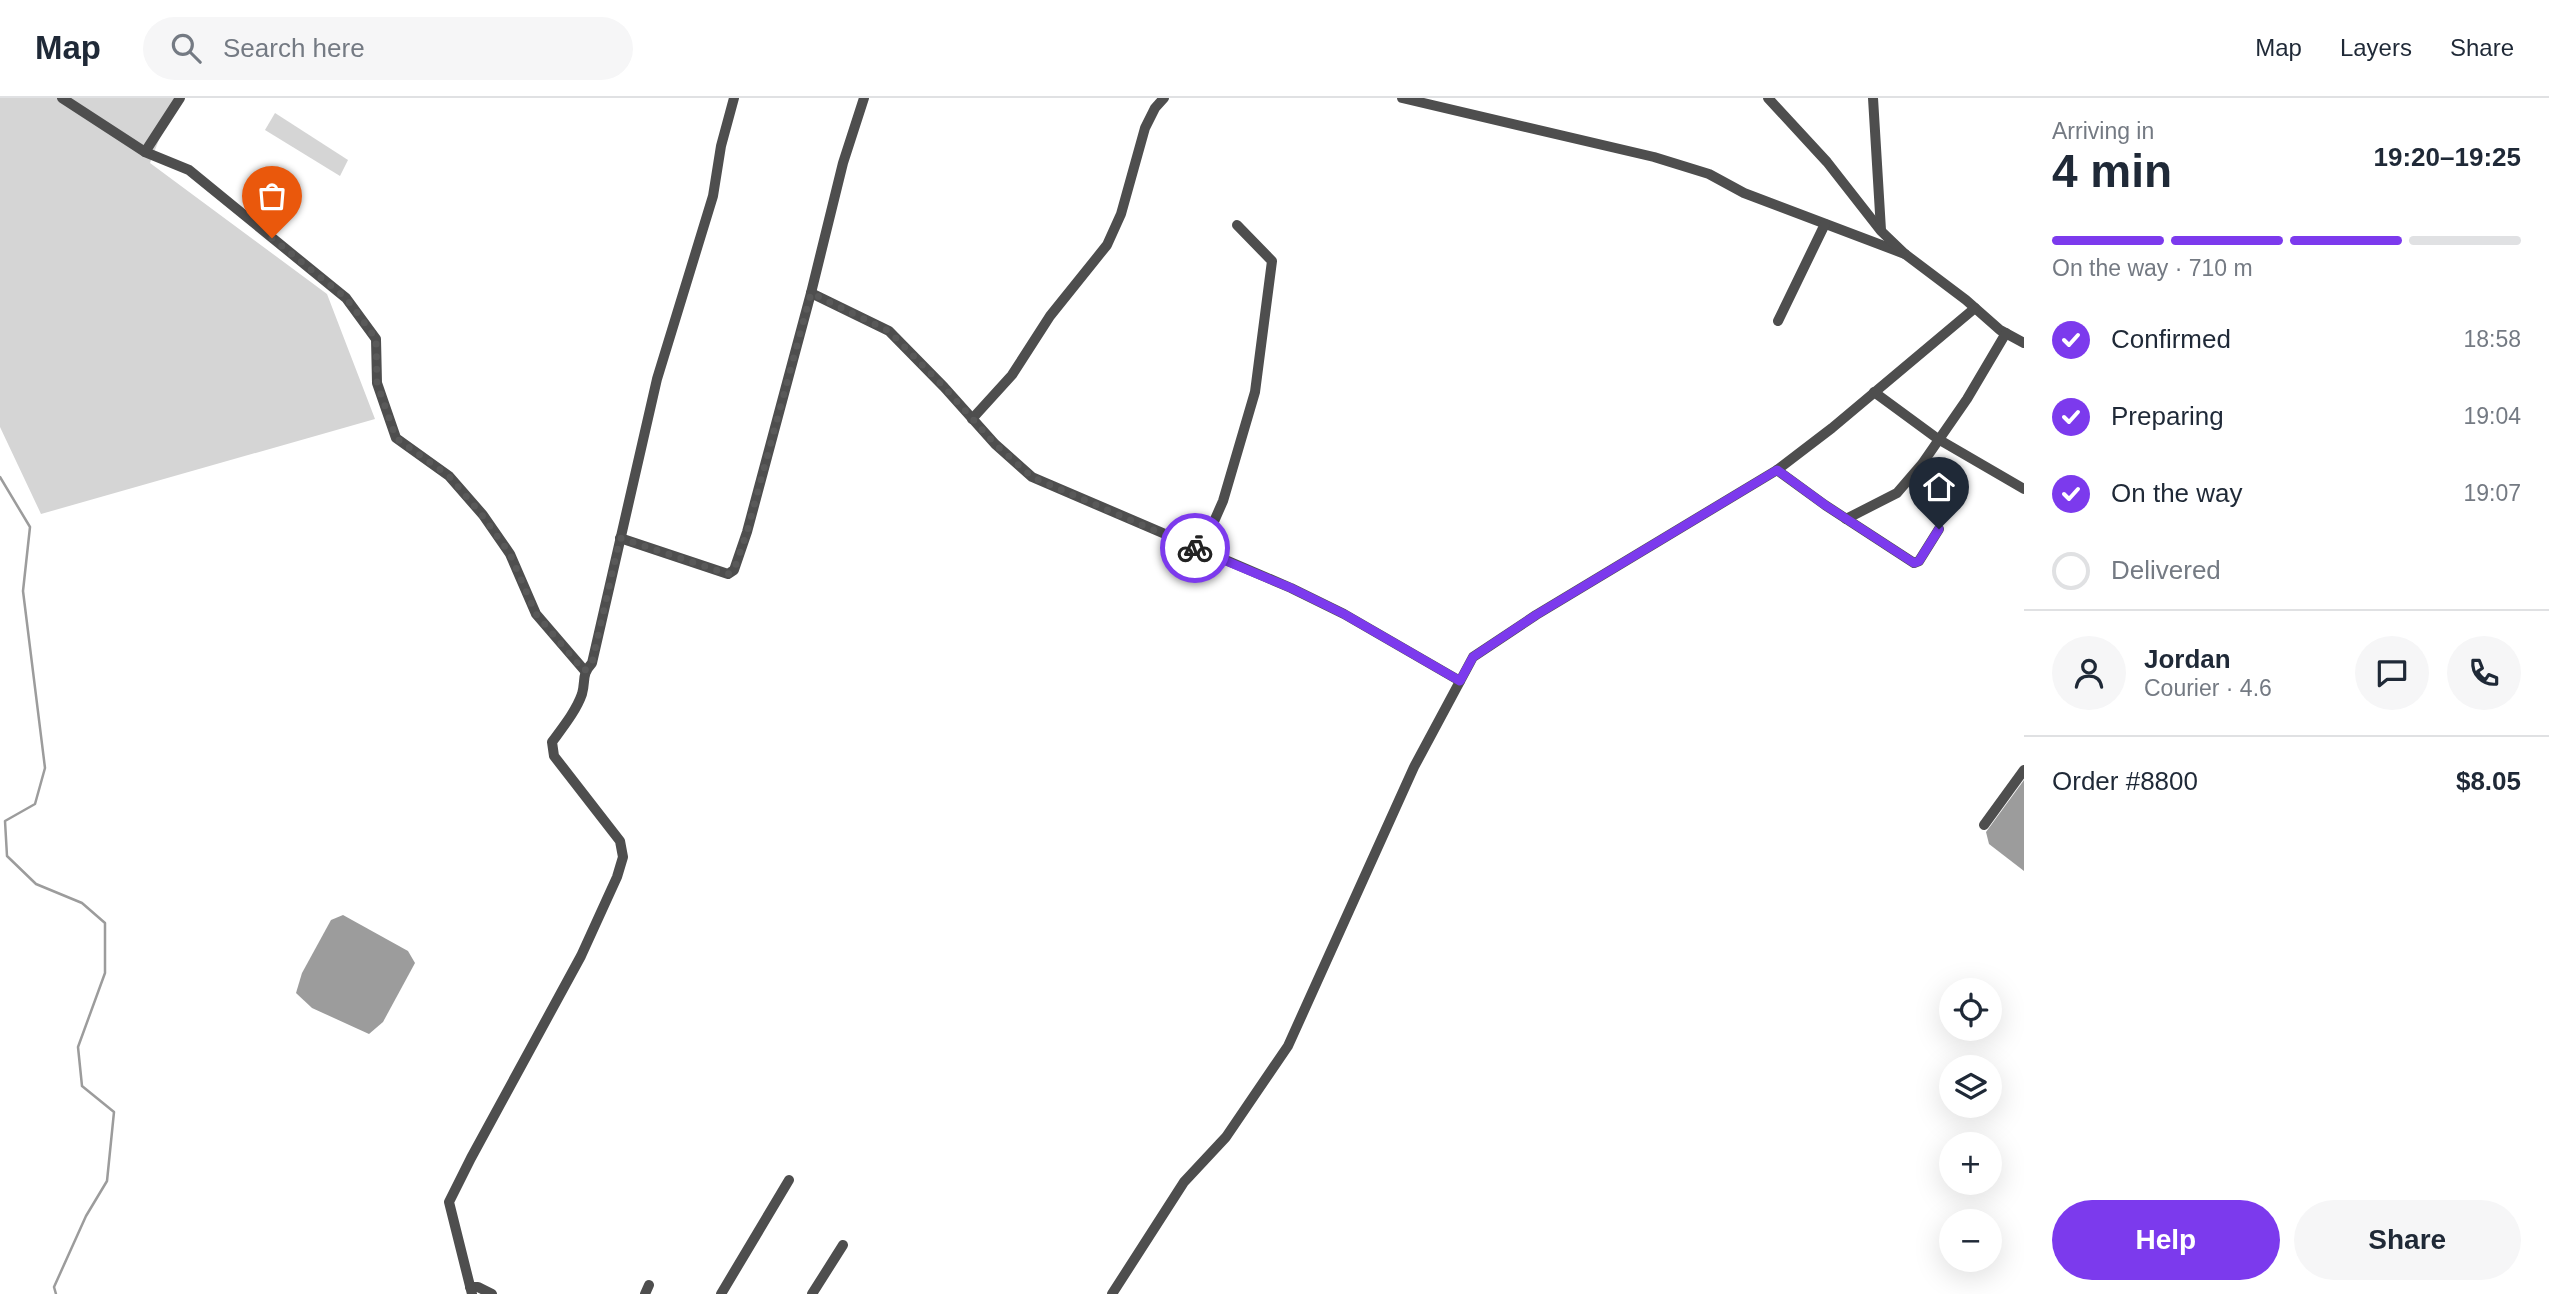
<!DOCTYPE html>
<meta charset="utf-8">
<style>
:root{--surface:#fff;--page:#f6f6f7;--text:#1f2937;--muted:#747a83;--line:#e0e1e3;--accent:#7c3aed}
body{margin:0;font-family:Helvetica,sans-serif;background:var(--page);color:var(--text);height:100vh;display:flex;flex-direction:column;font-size:26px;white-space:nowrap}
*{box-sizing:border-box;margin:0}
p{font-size:23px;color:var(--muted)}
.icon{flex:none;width:38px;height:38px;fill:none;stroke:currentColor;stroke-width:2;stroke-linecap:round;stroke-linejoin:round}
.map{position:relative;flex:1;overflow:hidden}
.side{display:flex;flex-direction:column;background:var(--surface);width:525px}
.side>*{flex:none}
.tools{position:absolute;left:1939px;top:880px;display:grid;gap:14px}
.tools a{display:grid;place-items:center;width:63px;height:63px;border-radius:50%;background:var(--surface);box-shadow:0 7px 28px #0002;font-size:35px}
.pin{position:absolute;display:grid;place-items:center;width:60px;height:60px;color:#fff;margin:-72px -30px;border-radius:50% 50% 50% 0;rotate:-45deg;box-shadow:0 0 7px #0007}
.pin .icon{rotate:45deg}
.courier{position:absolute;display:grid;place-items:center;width:70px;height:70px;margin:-35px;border:5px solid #7c3aed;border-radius:50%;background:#fff;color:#222;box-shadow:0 2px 9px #0007}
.headline em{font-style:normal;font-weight:700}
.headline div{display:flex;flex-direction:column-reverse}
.headline{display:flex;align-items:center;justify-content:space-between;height:119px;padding:0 28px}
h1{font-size:46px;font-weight:700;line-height:52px}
.bar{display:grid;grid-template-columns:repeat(4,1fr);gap:10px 7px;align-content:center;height:84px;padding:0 28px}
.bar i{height:9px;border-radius:5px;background:var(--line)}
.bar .current{background:var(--accent)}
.bar p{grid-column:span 4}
.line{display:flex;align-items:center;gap:18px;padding:0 28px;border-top:2px solid var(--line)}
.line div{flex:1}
.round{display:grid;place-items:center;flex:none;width:74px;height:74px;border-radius:37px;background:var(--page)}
ol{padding:0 28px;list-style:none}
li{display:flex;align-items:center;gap:21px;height:77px}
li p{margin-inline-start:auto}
li .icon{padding:7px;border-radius:50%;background:var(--accent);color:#fff;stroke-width:4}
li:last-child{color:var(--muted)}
li i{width:38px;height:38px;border:4px solid var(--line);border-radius:50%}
.button{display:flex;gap:14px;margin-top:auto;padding:14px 28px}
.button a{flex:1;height:80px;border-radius:42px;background:var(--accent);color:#fff;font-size:28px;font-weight:700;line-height:80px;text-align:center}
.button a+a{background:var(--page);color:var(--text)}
header{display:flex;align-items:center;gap:42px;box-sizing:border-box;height:98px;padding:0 35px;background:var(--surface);border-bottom:2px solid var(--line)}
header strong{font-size:33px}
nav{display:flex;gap:38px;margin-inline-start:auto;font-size:24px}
.search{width:490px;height:63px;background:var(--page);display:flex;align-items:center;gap:18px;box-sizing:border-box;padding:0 24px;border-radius:38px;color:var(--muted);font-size:26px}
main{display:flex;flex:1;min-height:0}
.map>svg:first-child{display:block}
.green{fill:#d5d5d5}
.water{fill:#9c9c9c}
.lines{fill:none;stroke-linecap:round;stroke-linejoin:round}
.stream{stroke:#9c9c9c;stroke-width:2.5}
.minor{stroke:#4e4e4e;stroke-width:10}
.done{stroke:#595959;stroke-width:7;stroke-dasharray:0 12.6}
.route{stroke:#7c3aed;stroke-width:9}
</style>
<header>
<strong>Map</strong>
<div class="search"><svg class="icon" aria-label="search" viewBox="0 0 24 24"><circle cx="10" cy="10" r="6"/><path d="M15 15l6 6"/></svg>Search here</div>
<nav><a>Map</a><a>Layers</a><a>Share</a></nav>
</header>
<main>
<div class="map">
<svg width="2024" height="1196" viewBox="0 0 2024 1196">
<rect width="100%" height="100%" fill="#fff"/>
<!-- green -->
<g class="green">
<polygon points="0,0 175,0 150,65 327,196 375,321 41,416 0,329"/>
<polygon points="275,15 348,62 340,78 265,32"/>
</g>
<!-- water -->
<g class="water">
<polygon points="2024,682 2024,773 1989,746 1986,734"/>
<polygon points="343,817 408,853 415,865 383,924 369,936 312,910 296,895 302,875 331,822"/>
</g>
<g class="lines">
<!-- stream -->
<polyline class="stream" points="0,379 30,429 23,493 45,670 35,706 5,723 7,758 36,786 82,805 105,825 105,875 78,949 82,988 114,1014 107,1083 86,1118 54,1189 56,1196"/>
<!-- minor -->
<g class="minor">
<polyline points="62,0 145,54 189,72 346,200 376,241 377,285 396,340 449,378 483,417 510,456 536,516 585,573"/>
<polyline points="1402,0 1654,59 1709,76 1744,95 1905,156"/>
<polyline points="1768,0 1827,64 1881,133 1905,156 1966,202 2000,232 2024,245"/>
<polyline points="1873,0 1881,132"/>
<polyline points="145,54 180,0"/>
<polyline points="811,195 889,233 944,289 995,346 1032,379 1291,490 1344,516 1460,583"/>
<polyline points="1778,223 1825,126"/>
<polyline points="1874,294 1938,341 2024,391"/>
<polyline points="972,321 1012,277 1050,218 1107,147 1121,116 1145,30 1155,10 1164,0"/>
<polyline points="1777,372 1825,407 1914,465 1919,463 1939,431"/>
<polyline points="1846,421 1897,395 1922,366 1967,301 2006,235"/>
<polyline points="620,440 728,476 734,472 747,434 811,195 843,65 864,0"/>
<polyline points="1201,453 1223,403 1255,294 1272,163 1237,127"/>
<polyline points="1984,727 2024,672"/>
<polyline points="470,1189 478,1189 492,1196"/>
<path d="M472 1196 449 1104 471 1060 581 858 617 779 623 759 620 743 554 658 552 644C563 629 576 613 582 596 586 582 581 577 592 565L657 281 713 98 721 48 734 0"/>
<polyline points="645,1196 649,1187"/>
<polyline points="721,1196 789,1082"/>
<polyline points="812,1196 843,1147"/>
<polyline points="1112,1196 1184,1084 1226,1039 1288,948 1414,669 1473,559 1536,517 1777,372 1832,330 1975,210"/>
</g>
</g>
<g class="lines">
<!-- done -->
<polyline class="done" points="272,140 346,200 361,220 376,241 377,285 396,340 449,378 482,417 510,456 536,516 584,573 592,565 620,440 728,476 734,472 747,434 811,195 889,233 944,289 995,346 1032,379 1195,450"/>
<!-- route -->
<polyline class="route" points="1195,450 1291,490 1344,516 1460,583 1473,559 1536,517 1777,372 1825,407 1914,465 1919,463 1939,431"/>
</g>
</svg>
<div class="tools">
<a><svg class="icon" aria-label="locate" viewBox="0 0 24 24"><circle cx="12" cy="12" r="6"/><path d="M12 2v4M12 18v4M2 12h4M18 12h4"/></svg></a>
<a><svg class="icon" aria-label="layers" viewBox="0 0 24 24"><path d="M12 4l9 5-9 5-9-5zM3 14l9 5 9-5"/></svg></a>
<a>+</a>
<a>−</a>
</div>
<div class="pin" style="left:272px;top:140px;background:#ea580c"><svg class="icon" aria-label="bag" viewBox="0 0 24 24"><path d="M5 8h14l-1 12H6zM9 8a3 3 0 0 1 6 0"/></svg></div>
<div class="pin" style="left:1939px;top:431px;background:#1f2937"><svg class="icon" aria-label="home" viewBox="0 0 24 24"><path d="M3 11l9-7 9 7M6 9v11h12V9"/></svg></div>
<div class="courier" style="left:1195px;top:450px"><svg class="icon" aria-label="bike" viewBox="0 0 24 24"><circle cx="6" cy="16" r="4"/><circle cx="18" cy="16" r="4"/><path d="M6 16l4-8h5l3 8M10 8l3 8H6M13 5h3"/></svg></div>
</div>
<section class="side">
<div class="headline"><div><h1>4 min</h1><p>Arriving in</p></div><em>19:20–19:25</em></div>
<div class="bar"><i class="current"></i><i class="current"></i><i class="current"></i><i></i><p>On the way · 710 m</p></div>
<ol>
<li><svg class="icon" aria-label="check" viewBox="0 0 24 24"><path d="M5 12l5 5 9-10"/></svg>Confirmed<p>18:58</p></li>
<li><svg class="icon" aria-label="check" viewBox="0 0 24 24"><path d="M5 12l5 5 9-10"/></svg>Preparing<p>19:04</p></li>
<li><svg class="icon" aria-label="check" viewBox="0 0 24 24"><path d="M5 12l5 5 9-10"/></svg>On the way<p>19:07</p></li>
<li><i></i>Delivered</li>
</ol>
<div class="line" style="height:126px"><a class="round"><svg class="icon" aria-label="person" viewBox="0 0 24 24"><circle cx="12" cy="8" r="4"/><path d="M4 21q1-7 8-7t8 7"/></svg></a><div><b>Jordan</b><p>Courier · 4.6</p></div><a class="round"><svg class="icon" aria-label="chat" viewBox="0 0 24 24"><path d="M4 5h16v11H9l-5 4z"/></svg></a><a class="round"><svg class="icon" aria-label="phone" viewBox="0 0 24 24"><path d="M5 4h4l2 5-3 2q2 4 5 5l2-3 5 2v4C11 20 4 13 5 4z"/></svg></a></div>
<div class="line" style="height:91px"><div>Order #8800</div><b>$8.05</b></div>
<div class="button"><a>Help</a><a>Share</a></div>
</section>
</main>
